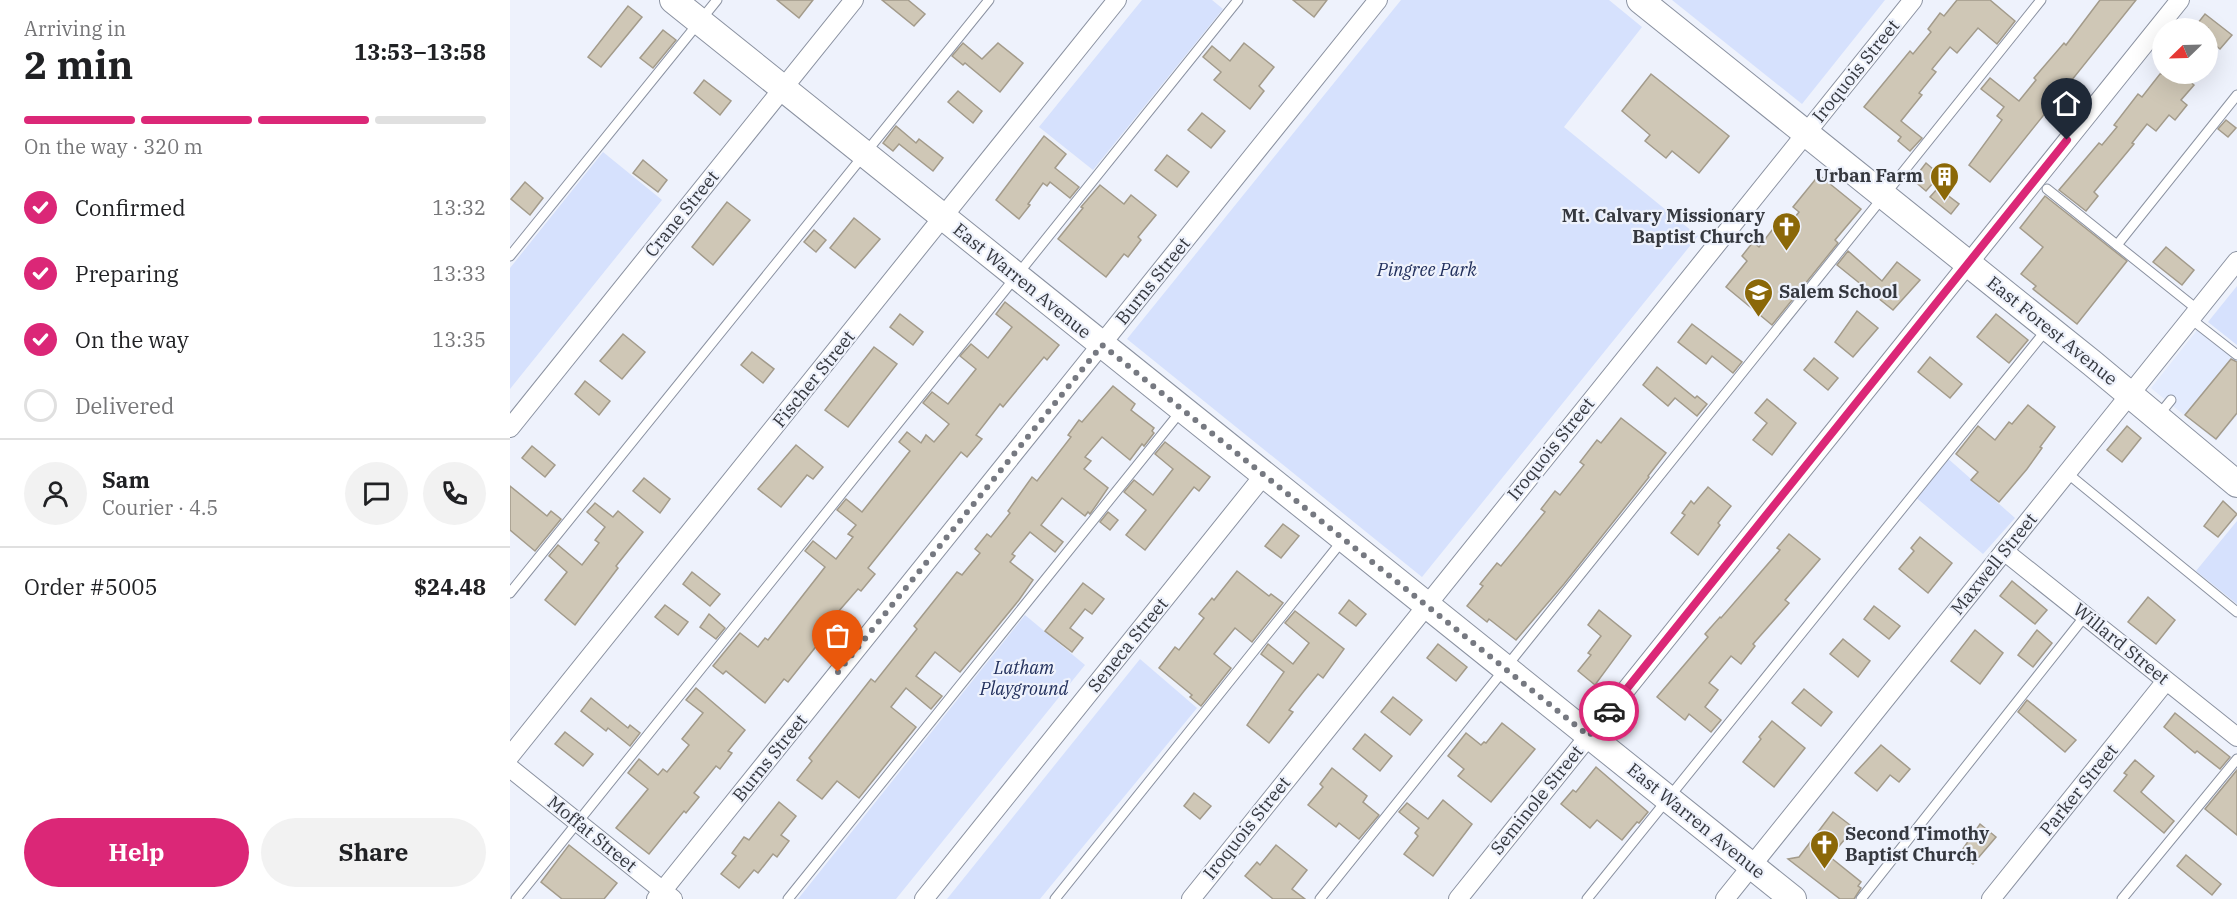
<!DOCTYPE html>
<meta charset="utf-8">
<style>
:root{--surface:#fff;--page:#f2f2f2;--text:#202124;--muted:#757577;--line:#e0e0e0;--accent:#db2777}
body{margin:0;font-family:"IBM Plex Serif",serif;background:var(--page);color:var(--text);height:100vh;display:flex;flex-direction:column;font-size:22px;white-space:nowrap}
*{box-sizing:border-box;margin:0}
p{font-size:20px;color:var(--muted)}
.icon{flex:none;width:33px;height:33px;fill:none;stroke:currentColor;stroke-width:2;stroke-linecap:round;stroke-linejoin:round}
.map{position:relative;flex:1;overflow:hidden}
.panel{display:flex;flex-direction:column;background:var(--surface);width:510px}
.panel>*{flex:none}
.needle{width:39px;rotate:247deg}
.buttons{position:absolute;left:1642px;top:18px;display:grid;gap:12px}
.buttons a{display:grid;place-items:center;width:66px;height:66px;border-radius:50%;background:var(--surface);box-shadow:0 6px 24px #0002;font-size:30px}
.pin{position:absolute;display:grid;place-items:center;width:51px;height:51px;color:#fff;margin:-62px -26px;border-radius:50% 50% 50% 0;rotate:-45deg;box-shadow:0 0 6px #0007}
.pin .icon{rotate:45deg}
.courier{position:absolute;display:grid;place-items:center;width:60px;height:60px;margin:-30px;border:4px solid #db2777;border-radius:50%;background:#fff;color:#222;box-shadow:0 2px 8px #0007}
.overview em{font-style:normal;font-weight:700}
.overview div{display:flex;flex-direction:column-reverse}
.overview{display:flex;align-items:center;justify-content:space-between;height:102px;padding:0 24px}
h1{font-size:39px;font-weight:700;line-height:45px}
.bar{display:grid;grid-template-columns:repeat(4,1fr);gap:9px 6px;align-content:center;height:72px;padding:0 24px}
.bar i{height:8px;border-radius:4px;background:var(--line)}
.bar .on{background:var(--accent)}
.bar p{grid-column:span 4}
.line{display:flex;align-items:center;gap:15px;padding:0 24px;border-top:2px solid var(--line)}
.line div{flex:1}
.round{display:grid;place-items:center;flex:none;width:63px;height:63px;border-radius:32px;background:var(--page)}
ol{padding:0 24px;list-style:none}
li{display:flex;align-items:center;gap:18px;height:66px}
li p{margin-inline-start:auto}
li .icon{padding:6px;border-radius:50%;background:var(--accent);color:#fff;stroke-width:4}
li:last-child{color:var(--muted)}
li i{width:33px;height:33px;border:3px solid var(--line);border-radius:50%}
.action{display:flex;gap:12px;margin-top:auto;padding:12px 24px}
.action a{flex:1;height:69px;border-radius:36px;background:var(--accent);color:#fff;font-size:24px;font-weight:700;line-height:69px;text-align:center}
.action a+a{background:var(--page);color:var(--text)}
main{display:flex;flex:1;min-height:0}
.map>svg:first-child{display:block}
.built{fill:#e3ebfe}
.green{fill:#d6e1fd}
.building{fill:#cfc7b6;stroke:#a39b8b;stroke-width:1.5}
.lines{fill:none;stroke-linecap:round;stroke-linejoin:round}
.lane-casing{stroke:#8b92a1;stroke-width:11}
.street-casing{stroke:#8b92a1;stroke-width:20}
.secondary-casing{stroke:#8b92a1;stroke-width:28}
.lane{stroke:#fff;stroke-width:9}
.street{stroke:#fff;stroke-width:18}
.secondary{stroke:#fff;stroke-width:26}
.done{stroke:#767981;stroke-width:6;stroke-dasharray:0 10.8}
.route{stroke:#db2777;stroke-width:8}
.labels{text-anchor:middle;stroke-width:4.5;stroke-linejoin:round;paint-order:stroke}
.street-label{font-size:18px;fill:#35383f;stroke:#eef2fc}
.poi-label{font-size:18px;font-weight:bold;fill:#35383f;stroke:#eef2fc;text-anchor:end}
.park-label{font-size:18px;font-style:italic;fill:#22305d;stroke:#eef2fc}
</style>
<main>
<section class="panel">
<div class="overview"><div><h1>2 min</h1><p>Arriving in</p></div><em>13:53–13:58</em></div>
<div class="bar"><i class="on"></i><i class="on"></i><i class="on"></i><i></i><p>On the way · 320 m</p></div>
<ol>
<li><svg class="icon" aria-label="check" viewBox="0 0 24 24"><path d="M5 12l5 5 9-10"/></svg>Confirmed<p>13:32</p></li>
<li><svg class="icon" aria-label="check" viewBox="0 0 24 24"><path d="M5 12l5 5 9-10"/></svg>Preparing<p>13:33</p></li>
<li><svg class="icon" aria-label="check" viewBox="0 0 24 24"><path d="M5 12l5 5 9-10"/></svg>On the way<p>13:35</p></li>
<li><i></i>Delivered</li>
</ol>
<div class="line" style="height:108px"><a class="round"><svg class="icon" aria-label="person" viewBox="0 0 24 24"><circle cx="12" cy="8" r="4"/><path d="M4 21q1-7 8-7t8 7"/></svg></a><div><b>Sam</b><p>Courier · 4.5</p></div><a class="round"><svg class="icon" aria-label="chat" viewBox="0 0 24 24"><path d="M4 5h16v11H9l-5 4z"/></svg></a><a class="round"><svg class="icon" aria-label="phone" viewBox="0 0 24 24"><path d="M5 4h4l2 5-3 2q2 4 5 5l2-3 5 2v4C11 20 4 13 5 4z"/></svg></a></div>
<div class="line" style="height:78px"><div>Order #5005</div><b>$24.48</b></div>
<div class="action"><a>Help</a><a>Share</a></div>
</section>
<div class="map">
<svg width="1727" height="899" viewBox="0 0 1727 899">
<rect width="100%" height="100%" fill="#eef2fc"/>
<!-- built -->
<polygon class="built" points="1688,329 1727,361 1727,415 1706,441 1641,388"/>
<!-- green -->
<g class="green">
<polygon points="632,0 702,0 713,9 583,170 529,127"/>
<polygon points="891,0 1099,0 1132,27 1054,127 1188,236 912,577 617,339"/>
<polygon points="1162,0 1375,0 1292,104"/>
<polygon points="93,152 152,200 0,389 0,268"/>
<polygon points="1727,286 1727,345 1698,322"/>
<polygon points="1435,456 1505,518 1473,554 1403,495"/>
<polygon points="1727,521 1727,604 1686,571"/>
<polygon points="515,615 575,665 386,899 288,899"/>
<polygon points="630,659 687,708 530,899 437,899"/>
</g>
<!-- building -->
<g class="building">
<polygon points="267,0 303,0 289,18"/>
<polygon points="372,0 398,0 415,14 404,26"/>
<polygon points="783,0 817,0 804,17"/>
<polygon points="1447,0 1480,0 1505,21 1487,44 1468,28 1447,53 1440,47 1422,69 1426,72 1409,93 1412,95 1391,121 1412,138 1400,151 1388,141 1391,137 1354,107 1400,51 1403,54 1421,32 1418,29 1430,13 1434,16"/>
<polygon points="1590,0 1626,0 1480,182 1459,165 1492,120 1487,116 1494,107 1471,89 1480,78 1509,101 1526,80 1524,78 1554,43 1556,45"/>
<polygon points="118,6 132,17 91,67 78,57"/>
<polygon points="1695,14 1722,35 1710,49 1698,39 1698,28 1684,28"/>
<polygon points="153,30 166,40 143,68 130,58"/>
<polygon points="453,43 472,59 488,43 513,63 490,92 455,63 453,65 442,56"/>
<polygon points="734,43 764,67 749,86 754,91 740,109 704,80 711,72 693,57 702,46 720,61"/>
<polygon points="1141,74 1219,136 1189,173 1162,151 1156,158 1135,141 1140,135 1112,111"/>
<polygon points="1650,74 1670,74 1684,85 1671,100 1677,105 1665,120 1659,115 1646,131 1637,124 1622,143 1624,144 1584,192 1588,196 1576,211 1549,190 1589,143 1592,145 1607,127 1604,125 1628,94 1632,97"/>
<polygon points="194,80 221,101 210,115 184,93"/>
<polygon points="448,91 472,111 463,123 438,102"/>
<polygon points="692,113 715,131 701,148 678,130"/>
<polygon points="1716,120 1726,128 1718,137 1708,129"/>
<polygon points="386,126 406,143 409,139 433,158 423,171 389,144 383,151 373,143"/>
<polygon points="534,136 556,154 545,168 569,187 560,198 540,182 537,186 533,183 518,204 520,205 509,219 486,200"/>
<polygon points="657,155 679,172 667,187 645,170"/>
<polygon points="133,160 157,180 148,192 123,173"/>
<polygon points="1416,163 1430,175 1416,191 1403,180"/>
<polygon points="1309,175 1351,209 1325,240 1328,243 1262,325 1216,287 1237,261 1232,256 1243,242 1249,247 1266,225 1274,231 1289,212 1283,207"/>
<polygon points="15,182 33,198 20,215 1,199"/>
<polygon points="590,185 614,204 621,195 646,215 628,237 631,240 618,257 614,254 596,277 548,239 573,208 571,207"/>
<polygon points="1428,188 1449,204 1441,214 1420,197"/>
<polygon points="1535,196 1617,261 1567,324 1523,289 1526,286 1511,274 1533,247 1510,228"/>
<polygon points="217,202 240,220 203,265 182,247"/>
<polygon points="344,218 370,239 345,268 320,248"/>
<polygon points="304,230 316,240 306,252 294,242"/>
<polygon points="1656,247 1684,270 1672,285 1643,262"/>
<polygon points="1338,251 1372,281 1387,262 1410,280 1383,310 1327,265"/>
<polygon points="495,302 549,345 537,360 534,357 493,407 490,404 466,435 472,439 457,457 451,452 358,568 365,574 351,591 348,589 328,612 305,641 308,644 278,682 274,679 255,703 216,671 213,674 203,666 230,633 248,647 255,638 258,640 315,567 295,551 303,541 326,559 343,537 338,534 346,525 327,510 336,499 352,512 400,451 389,442 397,432 411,443 416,435 424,442 439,424 413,403 422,392 438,404 466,369 450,356 461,344 478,358 502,327 486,314"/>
<polygon points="1347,311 1368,328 1343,357 1325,342"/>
<polygon points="390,314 413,332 403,345 380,327"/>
<polygon points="1486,314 1518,340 1499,363 1467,337"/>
<polygon points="1182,324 1232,362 1223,373 1202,356 1196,364 1168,342"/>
<polygon points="113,334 135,352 112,379 90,361"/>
<polygon points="364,347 387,364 338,427 315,410"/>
<polygon points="242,352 264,369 253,383 231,365"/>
<polygon points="1420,357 1452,384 1440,398 1408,372"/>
<polygon points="1304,358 1328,378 1318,390 1294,370"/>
<polygon points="1721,359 1727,362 1727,413 1706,439 1675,415"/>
<polygon points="1147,367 1185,398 1187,396 1197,404 1187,416 1165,398 1158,406 1133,385"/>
<polygon points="75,381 100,401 89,415 65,394"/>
<polygon points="603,386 625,404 621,410 644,428 642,431 644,433 634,446 632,444 620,460 592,437 575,457 581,461 574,469 598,488 587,504 580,514 578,512 575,516 552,498 531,525 553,542 545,552 520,532 502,554 505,556 500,562 523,580 509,600 450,672 425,652 406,676 432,696 421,709 396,688 381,707 406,727 349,798 327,781 312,799 287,780 302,761 299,758 361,679 365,682 407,629 404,626 447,572 452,575 470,553 465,549 477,534 481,537 500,513 498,511 522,477 527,481 561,437 558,435 569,420 572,422"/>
<polygon points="1257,399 1286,423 1262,455 1243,440 1257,423 1245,413"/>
<polygon points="1518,405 1545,427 1530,447 1532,448 1517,469 1489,502 1461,480 1468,472 1446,454 1468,426 1485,440 1499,422 1502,424"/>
<polygon points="1111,418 1156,453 1138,476 1139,477 1054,584 1006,640 979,619 977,622 957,606 973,586 970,584 987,563 991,566 1035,512 1031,509 1045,491 1050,495 1074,465 1070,462 1087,440 1091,443"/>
<polygon points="1617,426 1631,438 1612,462 1597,450"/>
<polygon points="655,442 700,477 689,491 684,487 635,550 616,535 636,510 614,492 624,480 643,495 663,469 645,454"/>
<polygon points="286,445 313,467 303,479 297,475 271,507 248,489"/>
<polygon points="22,446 45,465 35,477 12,458"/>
<polygon points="134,478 160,499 150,513 123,491"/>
<polygon points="0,486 37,516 41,511 51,519 25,551 0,530"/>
<polygon points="1198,487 1221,506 1208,523 1210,525 1188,555 1161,533 1175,515 1172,513 1181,501 1184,504"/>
<polygon points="1713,501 1727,514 1708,537 1694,526"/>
<polygon points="85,503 103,517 108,511 133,532 106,566 108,568 65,625 35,600 57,572 39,556 48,545 72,565 89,543 85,540 95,527 77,512"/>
<polygon points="598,512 608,520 600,530 590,522"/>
<polygon points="773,524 789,536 771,558 755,546"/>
<polygon points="1279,534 1310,559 1275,600 1279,603 1243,644 1245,646 1231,664 1221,656 1199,683 1208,690 1195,707 1211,720 1201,732 1179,714 1175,720 1147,697 1198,637 1195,634 1210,617 1211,618 1270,550 1267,548"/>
<polygon points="1410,537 1442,563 1418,593 1389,569 1404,551 1401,548"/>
<polygon points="727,571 759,596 761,594 773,603 742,642 725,628 704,654 721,668 691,706 680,697 682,695 649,668 665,647 669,650 694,618 689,614 702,598 704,600"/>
<polygon points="182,572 210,594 200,606 173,584"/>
<polygon points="1502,581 1537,610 1525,624 1490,596"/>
<polygon points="573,583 594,599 582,614 575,609 560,628 573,638 562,652 535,631"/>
<polygon points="1638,597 1665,620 1646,644 1618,622"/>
<polygon points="839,600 856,614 846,626 829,613"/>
<polygon points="155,605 178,622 168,635 145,617"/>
<polygon points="1364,606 1390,626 1379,639 1354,619"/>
<polygon points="1089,610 1121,636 1085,685 1068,671 1081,655 1078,653 1091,636 1078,625"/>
<polygon points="785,611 834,649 813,678 808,674 794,691 779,710 783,712 759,743 737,725 774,672 751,654 758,644 783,664 799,643 775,623"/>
<polygon points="199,614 215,628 206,639 190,627"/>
<polygon points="1465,630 1493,653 1470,684 1441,661"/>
<polygon points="1527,630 1542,643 1523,667 1508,655"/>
<polygon points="1333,639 1360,661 1348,677 1320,654"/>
<polygon points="928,644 957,667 946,681 917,658"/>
<polygon points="186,688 235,730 218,751 222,753 210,769 206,766 184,793 189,797 176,813 174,811 139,854 106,828 138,789 118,773 129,759 148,775 153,769 157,772 179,745 172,739 193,713 176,700"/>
<polygon points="1294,689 1322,712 1311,726 1282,703"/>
<polygon points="883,697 912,720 900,735 871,712"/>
<polygon points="81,698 118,728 120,725 130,733 120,746 98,728 96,731 71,711"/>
<polygon points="1517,700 1566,740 1555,752 1508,712"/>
<polygon points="1665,713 1720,757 1710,769 1687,751 1685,753 1654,727"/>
<polygon points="1262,721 1295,748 1264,787 1233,762 1251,739 1249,737"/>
<polygon points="992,723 1025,749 981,802 948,776 954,769 938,756 956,733 971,745 974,742 976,743"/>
<polygon points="55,732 83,754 73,766 45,744"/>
<polygon points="855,734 882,756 870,771 843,749"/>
<polygon points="1371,745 1400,769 1389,782 1380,775 1367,791 1345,773"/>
<polygon points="1625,760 1644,776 1631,792 1664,821 1654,833 1604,791 1617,775 1614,773"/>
<polygon points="1086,767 1138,812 1129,823 1127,822 1112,840 1087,820 1080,828 1051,804 1063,790 1066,792"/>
<polygon points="822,768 857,796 853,802 869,815 849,839 829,823 826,827 798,805 813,787 810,784"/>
<polygon points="1727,770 1727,835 1695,809"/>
<polygon points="684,793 701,806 690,819 674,806"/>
<polygon points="933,800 962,824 923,876 894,854 908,836 905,833 909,828 889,812 897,803 918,819"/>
<polygon points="269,802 286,816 271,835 279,841 267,857 263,854 248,873 244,870 229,888 211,874 226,856 222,853 234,837 239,840"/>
<polygon points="1323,812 1344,828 1320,857 1351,882 1348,886 1351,888 1344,899 1330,899 1278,859 1289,857"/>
<polygon points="1470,824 1486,837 1463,864 1450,853"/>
<polygon points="59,845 107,883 94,899 52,899 31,882"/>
<polygon points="766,845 797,870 782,889 795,899 763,899 735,876 747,862 750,865"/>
<polygon points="1676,855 1711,884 1702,895 1667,866"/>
</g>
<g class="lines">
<defs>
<g id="lane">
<polyline points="1537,189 1688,310"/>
<polyline points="1607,245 1727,95"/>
<polyline points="0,256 207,0"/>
<polyline points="1681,319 1727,355"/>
<polyline points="1648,416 1661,400"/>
<polyline points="1557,473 1727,612"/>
<polyline points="0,593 479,0"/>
<polyline points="6,899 728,0"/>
<polyline points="278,899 671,411"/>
<polyline points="545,899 832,541"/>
<polyline points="810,899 1531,0"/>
<polyline points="1077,899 1537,329"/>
<polyline points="1351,899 1575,616"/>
<polyline points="1612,899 1727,759"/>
</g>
<g id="street">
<polyline points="0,428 344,0"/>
<polyline points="1494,551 1727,737"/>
<polyline points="0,756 607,0"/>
<polyline points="0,768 163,899"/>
<polyline points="146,899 868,0"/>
<polyline points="414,899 754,475"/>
<polyline points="681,899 1403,0"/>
<polyline points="948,899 1670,0"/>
<polyline points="1215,899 1727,261"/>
<polyline points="1481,899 1656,681"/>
</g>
<g id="secondary">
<polyline points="163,0 1283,899"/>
<polyline points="1130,0 1582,363 1727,484"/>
</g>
</defs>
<!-- lane casing -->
<use href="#lane" class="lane-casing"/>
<!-- street casing -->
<use href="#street" class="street-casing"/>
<!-- secondary casing -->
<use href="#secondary" class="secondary-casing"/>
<!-- lane -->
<use href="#lane" class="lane"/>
<!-- street -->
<use href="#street" class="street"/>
<!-- secondary -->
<use href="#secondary" class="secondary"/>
</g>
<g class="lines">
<!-- done -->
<polyline class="done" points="328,672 592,345 1079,736 1099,711"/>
<!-- route -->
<polyline class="route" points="1099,711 1557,140"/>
</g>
<!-- icons -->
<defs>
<symbol id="building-pin" viewBox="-11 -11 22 30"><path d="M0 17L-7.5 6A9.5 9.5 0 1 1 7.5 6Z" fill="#8b6808" stroke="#eef2fc"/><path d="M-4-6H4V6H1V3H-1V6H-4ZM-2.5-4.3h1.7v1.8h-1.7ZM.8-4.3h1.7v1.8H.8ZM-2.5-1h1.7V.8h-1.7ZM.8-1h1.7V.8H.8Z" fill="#fff"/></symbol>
<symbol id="church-pin" viewBox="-11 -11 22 30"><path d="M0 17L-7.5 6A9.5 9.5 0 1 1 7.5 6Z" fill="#8b6808" stroke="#eef2fc"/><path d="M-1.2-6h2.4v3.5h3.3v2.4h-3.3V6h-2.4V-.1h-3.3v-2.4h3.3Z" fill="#fff"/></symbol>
<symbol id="school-pin" viewBox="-11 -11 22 30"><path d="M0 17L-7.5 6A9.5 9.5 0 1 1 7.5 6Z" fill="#8b6808" stroke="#eef2fc"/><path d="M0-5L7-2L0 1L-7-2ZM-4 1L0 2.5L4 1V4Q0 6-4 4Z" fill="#fff"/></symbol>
</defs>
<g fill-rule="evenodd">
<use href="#building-pin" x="1418" y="160" width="33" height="45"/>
<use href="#church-pin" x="1260" y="210" width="33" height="45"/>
<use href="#school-pin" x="1232" y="276" width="33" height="45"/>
<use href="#church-pin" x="1298" y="828" width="33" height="45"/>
</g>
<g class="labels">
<!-- street labels -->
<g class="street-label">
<text transform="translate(1346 71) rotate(-51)" y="6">Iroquois Street</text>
<text transform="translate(172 214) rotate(-51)" y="6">Crane Street</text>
<text transform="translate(512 281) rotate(39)" y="6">East Warren Avenue</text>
<text transform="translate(643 281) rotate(-51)" y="6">Burns Street</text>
<text transform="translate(1542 331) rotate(39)" y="6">East Forest Avenue</text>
<text transform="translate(304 379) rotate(-51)" y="6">Fischer Street</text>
<text transform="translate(1041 449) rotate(-51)" y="6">Iroquois Street</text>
<text transform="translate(1484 564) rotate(-51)" y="6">Maxwell Street</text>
<text transform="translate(1611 644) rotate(39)" y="6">Willard Street</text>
<text transform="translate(618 645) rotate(-51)" y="6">Seneca Street</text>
<text transform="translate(260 758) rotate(-51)" y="6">Burns Street</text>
<text transform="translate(1569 790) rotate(-51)" y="6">Parker Street</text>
<text transform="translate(1027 800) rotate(-51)" y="6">Seminole Street</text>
<text transform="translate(1186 821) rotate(39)" y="6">East Warren Avenue</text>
<text transform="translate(737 828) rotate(-51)" y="6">Iroquois Street</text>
<text transform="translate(82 834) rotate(39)" y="6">Moffat Street</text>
</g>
<!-- poi labels -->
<g class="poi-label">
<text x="1413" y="182">Urban Farm</text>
<text x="1255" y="222">Mt. Calvary Missionary<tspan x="1255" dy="21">Baptist Church</tspan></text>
<text x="1269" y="298" text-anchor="start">Salem School</text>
<text x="1335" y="840" text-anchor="start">Second Timothy<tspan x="1335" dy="21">Baptist Church</tspan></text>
</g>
<!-- park labels -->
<g class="park-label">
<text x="917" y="276">Pingree Park</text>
<text x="514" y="674">Latham<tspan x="514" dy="21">Playground</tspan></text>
</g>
</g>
</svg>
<div class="buttons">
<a><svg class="needle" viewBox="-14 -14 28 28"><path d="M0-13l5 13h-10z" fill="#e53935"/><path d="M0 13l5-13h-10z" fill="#757577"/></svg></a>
</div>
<div class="pin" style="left:328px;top:672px;background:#ea580c"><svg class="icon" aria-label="bag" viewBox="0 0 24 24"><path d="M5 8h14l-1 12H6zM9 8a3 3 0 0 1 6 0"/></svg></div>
<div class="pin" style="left:1557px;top:140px;background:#1f2937"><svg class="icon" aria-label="home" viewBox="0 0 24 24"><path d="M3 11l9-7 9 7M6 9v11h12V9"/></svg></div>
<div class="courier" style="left:1099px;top:711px"><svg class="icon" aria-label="car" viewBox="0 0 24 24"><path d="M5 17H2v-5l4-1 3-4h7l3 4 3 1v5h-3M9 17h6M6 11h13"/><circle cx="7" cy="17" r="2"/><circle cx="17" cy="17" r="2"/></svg></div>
</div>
</main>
